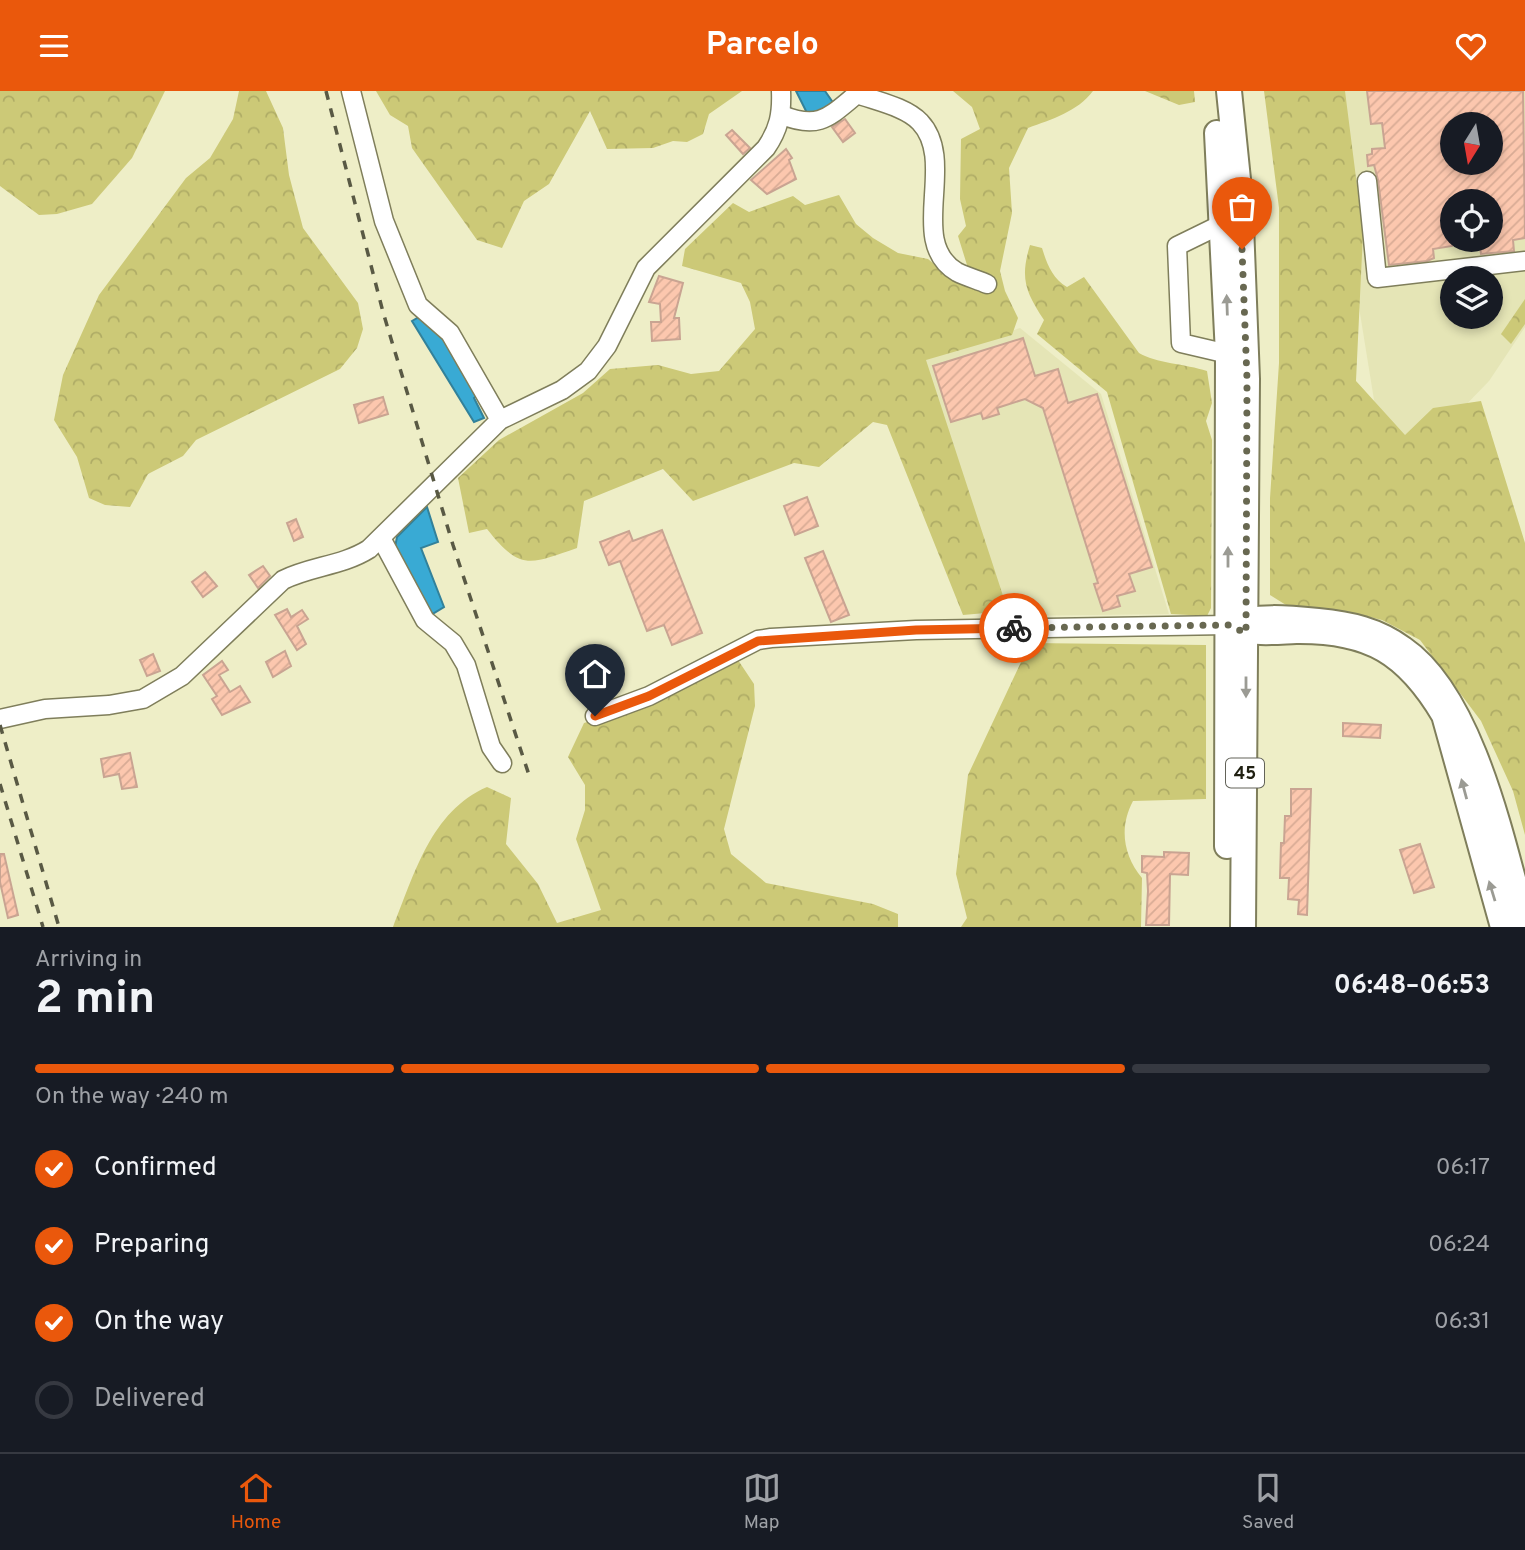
<!DOCTYPE html>
<meta charset="utf-8">
<style>
:root{--surface:#171b24;--page:#20242c;--text:#f1f3f6;--muted:#9ea1a6;--line:#363941;--accent:#ea580c}
body{margin:0;font-family:Overpass,sans-serif;background:var(--page);color:var(--text);height:100vh;display:flex;flex-direction:column;font-size:26px;white-space:nowrap}
*{box-sizing:border-box;margin:0}
p{font-size:23px;color:var(--muted)}
.icon{flex:none;width:38px;height:38px;fill:none;stroke:currentColor;stroke-width:2;stroke-linecap:round;stroke-linejoin:round}
.map{position:relative;height:836px;overflow:hidden}
.drawer{display:flex;flex-direction:column;background:var(--surface);flex:1}
.drawer>*{flex:none}
.needle{width:46px;rotate:191deg}
.fabs{position:absolute;left:1440px;top:21px;display:grid;gap:14px}
.fabs a{display:grid;place-items:center;width:63px;height:63px;border-radius:50%;background:var(--surface);box-shadow:0 4px 10px #0003;font-size:35px}
.pin{position:absolute;display:grid;place-items:center;width:60px;height:60px;color:#fff;margin:-72px -30px;border-radius:50% 50% 50% 0;rotate:-45deg;box-shadow:0 0 7px #0007}
.pin .icon{rotate:45deg}
.courier{position:absolute;display:grid;place-items:center;width:70px;height:70px;margin:-35px;border:5px solid #ea580c;border-radius:50%;background:#fff;color:#222;box-shadow:0 2px 9px #0007}
.head em{font-style:normal;font-weight:700}
.head div{display:flex;flex-direction:column-reverse}
.head{display:flex;align-items:center;justify-content:space-between;height:119px;padding:0 35px}
h1{font-size:46px;font-weight:700;line-height:52px}
.bar{display:grid;grid-template-columns:repeat(4,1fr);gap:10px 7px;align-content:center;height:84px;padding:0 35px}
.bar i{height:9px;border-radius:5px;background:var(--line)}
.bar .on{background:var(--accent)}
.bar p{grid-column:span 4}
ol{padding:0 35px;list-style:none}
li{display:flex;align-items:center;gap:21px;height:77px}
li p{margin-inline-start:auto}
li .icon{padding:7px;border-radius:50%;background:var(--accent);color:#fff;stroke-width:4}
li:last-child{color:var(--muted)}
li i{width:38px;height:38px;border:4px solid var(--line);border-radius:50%}
header{display:flex;justify-content:space-between;align-items:center;height:91px;padding:0 35px;background:var(--accent);color:#fff;font-size:32px;font-weight:700}
.tabs{display:flex;justify-content:space-around;align-items:center;height:98px;border-top:2px solid var(--line);background:var(--surface);font-size:19px;color:var(--muted)}
.tabs a{display:grid;justify-items:center;gap:4px}
.tabs .on{color:var(--accent)}
.map>svg:first-child{display:block}
.built{fill:#e5e5b6;fill-rule:evenodd}
.forest{fill:url(#forest-crowns)}
.water{fill:#39aad4;stroke:#32819a;stroke-width:2}
.building{fill:url(#building-hatch);stroke:#c9a492;stroke-width:2;fill-rule:evenodd}
.lines{fill:none;stroke-linecap:round;stroke-linejoin:round}
.minor-casing{stroke:#7f7e5b;stroke-width:21}
.highway-casing{stroke:#7f7e5b;stroke-width:28}
.minor{stroke:#fff;stroke-width:18}
.highway{stroke:#fff;stroke-width:24}
.rail{stroke:#595944;stroke-width:3.5;stroke-dasharray:9 9;stroke-linecap:butt}
.oneway{fill:#9b9b94}
.done{stroke:#686851;stroke-width:7;stroke-dasharray:0 12.6}
.route{stroke:#ea580c;stroke-width:9}
.labels{text-anchor:middle;stroke-width:6;stroke-linejoin:round;paint-order:stroke}
.shield{fill:#fff;stroke:#636359;stroke-width:2}
.shield-label{font-size:18px;font-weight:bold;fill:#202012}
</style>
<header><svg class="icon" aria-label="menu" viewBox="0 0 24 24"><path d="M4 6h16M4 12h16M4 18h16"/></svg>Parcelo<svg class="icon" aria-label="heart" viewBox="0 0 24 24"><path d="M12 20l-8-8c-3-5 5-10 8-4 3-6 11-1 8 4z"/></svg></header>
<div class="map">
<svg width="1525" height="836" viewBox="0 0 1525 836">
<defs>
<pattern id="forest-crowns" width="20" height="18" patternUnits="userSpaceOnUse" patternTransform="scale(1.75)"><rect width="20" height="18" fill="#ccc977"/><path d="M2 6a3 3 0 1 1 6 0M12 15a3 3 0 1 1 6 0" fill="none" stroke="#afac66"/></pattern>
<pattern id="building-hatch" width="6" height="6" patternUnits="userSpaceOnUse" patternTransform="scale(1.75)"><rect width="6" height="6" fill="#fcc7ae"/><path d="M-1 1l2-2M0 6l6-6M5 7l2-2" fill="none" stroke="#d8ab95"/></pattern>
</defs>
<rect width="100%" height="100%" fill="#eeeec7"/>
<!-- built -->
<g class="built">
<path d="M1324 0H1525V236L1489 290 1423 358 1381 352ZM1452 33H1491V72H1452ZM1452 110H1491V149H1452ZM1452 187H1491V226H1452Z"/>
<polygon points="1020,237 1101,303 1169,523 1009,525 924,267"/>
</g>
<!-- forest -->
<g class="forest">
<polygon points="0,0 165,0 132,67 92,113 57,123 39,124 0,95"/>
<polygon points="239,0 266,0 283,37 289,84 303,137 358,212 363,238 357,257 340,278 196,349 183,365 148,383 130,416 105,414 89,407 77,366 54,329 63,284 99,204 186,87 210,67 233,28"/>
<polygon points="376,0 742,0 709,23 703,43 687,51 673,50 653,57 607,58 590,20 549,93 524,110 502,157 477,149 412,57 408,35 390,24"/>
<path d="M953 0H1093C1077 21 1052 28 1028 37L1009 77 1012 122 1000 180 1005 200 1018 227 1012 244 926 269 1008 520 963 524 887 334 873 331 819 376 794 372 693 410 663 378 584 410 577 457C530 473 521 481 487 438L469 442 458 387 499 349 583 302 610 278 658 274 691 283 719 280 755 238 750 211 741 192 682 175 685 158 733 112 749 121 793 105 805 114 839 104 856 133 873 147 898 162 928 168 952 188 967 174 958 145 966 135 960 108 961 48 980 38 972 16Z"/>
<polygon points="1145,0 1194,0 1195,11 1179,14"/>
<polygon points="1264,0 1345,0 1363,142 1356,290 1405,344 1433,317 1481,310 1525,452 1525,744 1513,700 1481,630 1420,549 1382,529 1346,520 1294,519 1270,504 1270,407 1279,272 1279,117"/>
<path d="M1030 154 1042 157C1047 173 1052 187 1067 196L1084 186 1139 262C1155 272 1186 273 1207 280L1212 312 1206 330 1212 349 1211 517 1207 525 1171 523 1107 301 1037 243 1044 229C1025 200 1020 187 1030 154Z"/>
<polygon points="1525,208 1525,233 1511,253 1501,243"/>
<path d="M1030 552 1206 554V708L1133 710C1119 736 1123 764 1142 787L1141 836H961L967 827 956 783 968 684Z"/>
<path d="M738 569 754 593 755 615 724 738 731 763 766 792 873 813 898 823V836H393C414 784 431 720 487 696L511 707 506 753 538 793 557 832 601 819 576 748 585 719V694L568 666 584 632 656 610Z"/>
</g>
<!-- water -->
<g class="water">
<polygon points="796,0 825,0 834,13 824,21 807,22"/>
<polygon points="419,226 444,245 479,303 474,307 484,327 474,331 412,230"/>
<polygon points="427,416 438,451 421,457 444,516 429,525 394,461 397,446"/>
</g>
<!-- building -->
<g class="building">
<path d="M1367 0H1523L1525 147 1513 149 1514 160 1481 163 1479 149H1491V110H1452V155L1433 158 1434 167 1427 170 1389 174 1378 89 1374 74 1368 75 1367 64 1372 63V58L1385 57 1382 32 1371 33ZM1452 33H1491V72H1452Z"/>
<polygon points="845,28 855,42 843,51 832,36"/>
<polygon points="732,39 750,57 743,63 726,44"/>
<polygon points="786,58 792,67 789,69 796,88 767,103 751,89"/>
<polygon points="659,185 683,192 674,227 679,227 680,248 652,250 651,231 661,231 660,213 649,211"/>
<polygon points="1023,247 1035,285 1058,278 1068,312 1097,303 1152,476 1129,483 1135,500 1117,505 1120,515 1103,520 1094,493 1098,492 1043,317 1025,308 997,317 999,323 983,328 981,322 951,331 933,275"/>
<polygon points="383,306 388,323 359,332 354,314"/>
<polygon points="807,406 818,435 795,444 784,415"/>
<polygon points="296,428 303,446 294,450 287,432"/>
<polygon points="662,439 702,542 672,554 664,534 647,540 620,470 609,474 600,451 629,440 633,450"/>
<polygon points="823,460 849,524 831,531 805,467"/>
<polygon points="263,475 270,485 258,497 249,484"/>
<polygon points="205,481 217,495 203,506 192,491"/>
<polygon points="287,518 291,526 302,519 308,528 297,535 306,553 297,559 275,524"/>
<polygon points="285,560 291,575 273,586 266,571"/>
<polygon points="153,563 160,580 147,585 140,569"/>
<polygon points="222,570 228,579 219,584 230,601 240,595 250,611 222,624 212,608 217,605 203,584"/>
<polygon points="1343,632 1381,634 1380,647 1343,645"/>
<polygon points="130,662 137,696 122,698 119,683 104,686 101,668"/>
<polygon points="1291,698 1311,698 1307,824 1298,823 1299,809 1288,808 1289,787 1280,787 1281,752 1284,752 1285,725 1291,725"/>
<polygon points="1420,753 1434,796 1414,802 1400,759"/>
<polygon points="1164,761 1189,762 1188,784 1170,783 1169,834 1146,834 1148,800 1147,782 1142,781 1142,765 1164,766"/>
<polygon points="0,763 4,763 18,824 8,827 0,791"/>
</g>
<g class="lines">
<defs>
<g id="minor">
<polyline points="351,0 384,130 418,214 450,242 500,329"/>
<path d="M782 24C819 39 829 26 857 3 876 10 906 16 920 31 958 71 906 151 957 181 967 186 978 189 987 193"/>
<polyline points="1367,90 1377,187 1525,170"/>
<polyline points="1224,132 1177,155 1181,252 1228,263"/>
<polyline points="381,447 425,529 453,552 466,574 491,656 502,672"/>
<polyline points="595,625 649,605 758,549 771,547 916,539 1228,534"/>
<path d="M0 628 45 618 109 614 143 608 182 585 283 489C311 475 342 475 369 458L500 329 562 299 588 280 607 255 646 177 766 57C779 38 782 23 781 0"/>
</g>
<g id="highway">
<polyline points="1229,0 1240,108 1247,288 1243,836"/>
<polyline points="1217,42 1228,263 1227,755"/>
<path d="M1503 836 1444 624C1407 562 1370 539 1296 540 1272 541 1251 544 1228 534 1257 524 1288 527 1318 530 1350 533 1377 539 1403 558 1473 606 1503 754 1525 833"/>
</g>
</defs>
<!-- minor casing -->
<use href="#minor" class="minor-casing"/>
<!-- highway casing -->
<use href="#highway" class="highway-casing"/>
<!-- minor -->
<use href="#minor" class="minor"/>
<!-- highway -->
<use href="#highway" class="highway"/>
<!-- rail -->
<g class="rail">
<polyline points="326,0 383,221 453,454 531,690"/>
<polyline points="0,634 59,836"/>
<polyline points="0,693 43,836"/>
</g>
</g>
<!-- one-way arrows -->
<defs><path id="oneway-solid" d="M-6-.8H1V-3.2L6.5 0L1 3.2V.8H-6Z" transform="scale(1.75)"/></defs>
<g class="oneway">
<use href="#oneway-solid" transform="translate(1227 214) rotate(-92)"/>
<use href="#oneway-solid" transform="translate(1228 466) rotate(-90)"/>
<use href="#oneway-solid" transform="translate(1246 596) rotate(90)"/>
<use href="#oneway-solid" transform="translate(1464 698) rotate(-105)"/>
<use href="#oneway-solid" transform="translate(1492 800) rotate(-107)"/>
</g>
<g class="lines">
<!-- done -->
<polyline class="done" points="1014,537 1228,534 1246,542 1247,288 1242,158"/>
<!-- route -->
<polyline class="route" points="595,625 649,605 758,550 916,539 1014,537"/>
</g>
<g class="labels">
<!-- shield labels -->
<rect class="shield" x="1226" y="667.5" width="38" height="29" rx="5"/>
<g class="shield-label">
<text x="1245" y="688">45</text>
</g>
</g>
</svg>
<div class="fabs">
<a><svg class="needle" viewBox="-14 -14 28 28"><path d="M0-13l5 13h-10z" fill="#e53935"/><path d="M0 13l5-13h-10z" fill="#9ea1a6"/></svg></a>
<a><svg class="icon" aria-label="locate" viewBox="0 0 24 24"><circle cx="12" cy="12" r="6"/><path d="M12 2v4M12 18v4M2 12h4M18 12h4"/></svg></a>
<a><svg class="icon" aria-label="layers" viewBox="0 0 24 24"><path d="M12 4l9 5-9 5-9-5zM3 14l9 5 9-5"/></svg></a>
</div>
<div class="pin" style="left:1242px;top:158px;background:#ea580c"><svg class="icon" aria-label="bag" viewBox="0 0 24 24"><path d="M5 8h14l-1 12H6zM9 8a3 3 0 0 1 6 0"/></svg></div>
<div class="pin" style="left:595px;top:625px;background:#1f2937"><svg class="icon" aria-label="home" viewBox="0 0 24 24"><path d="M3 11l9-7 9 7M6 9v11h12V9"/></svg></div>
<div class="courier" style="left:1014px;top:537px"><svg class="icon" aria-label="bike" viewBox="0 0 24 24"><circle cx="6" cy="16" r="4"/><circle cx="18" cy="16" r="4"/><path d="M6 16l4-8h5l3 8M10 8l3 8H6M13 5h3"/></svg></div>
</div>
<section class="drawer">
<div class="head"><div><h1>2 min</h1><p>Arriving in</p></div><em>06:48–06:53</em></div>
<div class="bar"><i class="on"></i><i class="on"></i><i class="on"></i><i></i><p>On the way · 240 m</p></div>
<ol>
<li><svg class="icon" aria-label="check" viewBox="0 0 24 24"><path d="M5 12l5 5 9-10"/></svg>Confirmed<p>06:17</p></li>
<li><svg class="icon" aria-label="check" viewBox="0 0 24 24"><path d="M5 12l5 5 9-10"/></svg>Preparing<p>06:24</p></li>
<li><svg class="icon" aria-label="check" viewBox="0 0 24 24"><path d="M5 12l5 5 9-10"/></svg>On the way<p>06:31</p></li>
<li><i></i>Delivered</li>
</ol>
</section>
<nav class="tabs">
<a class="on"><svg class="icon" aria-label="home" viewBox="0 0 24 24"><path d="M3 11l9-7 9 7M6 9v11h12V9"/></svg>Home</a>
<a><svg class="icon" aria-label="map" viewBox="0 0 24 24"><path d="M3 6l6-2 6 2 6-2v14l-6 2-6-2-6 2zM9 4v14M15 6v14"/></svg>Map</a>
<a><svg class="icon" aria-label="saved" viewBox="0 0 24 24"><path d="M7 4h10v16l-5-4-5 4z"/></svg>Saved</a>
</nav>
